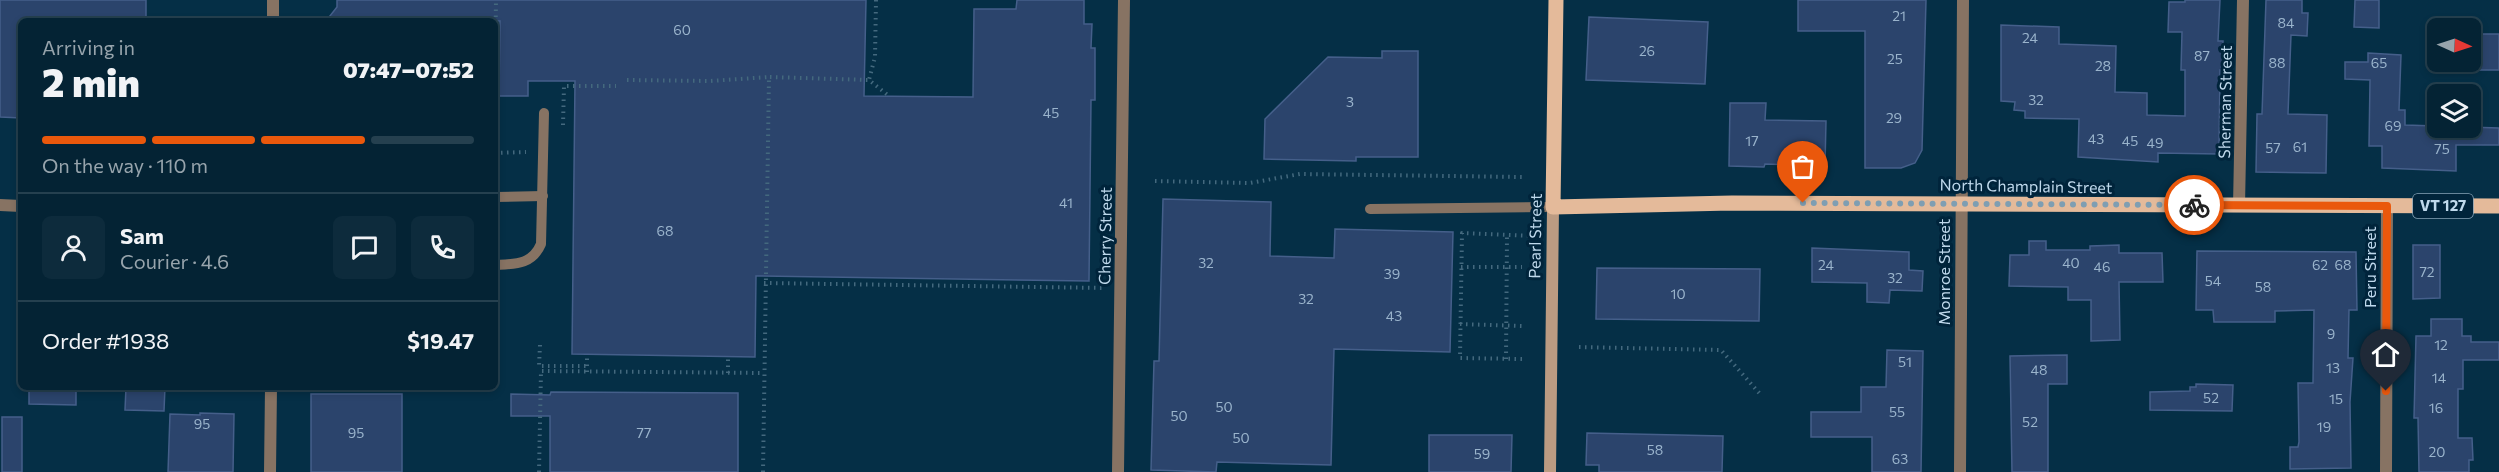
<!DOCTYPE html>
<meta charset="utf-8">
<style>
:root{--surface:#042334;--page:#0d2b3c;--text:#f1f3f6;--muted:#97a4ac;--line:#25404f;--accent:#ea580c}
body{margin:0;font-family:Commissioner,sans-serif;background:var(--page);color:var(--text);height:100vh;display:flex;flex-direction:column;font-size:22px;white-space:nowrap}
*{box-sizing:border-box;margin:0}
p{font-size:20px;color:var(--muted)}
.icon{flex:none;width:33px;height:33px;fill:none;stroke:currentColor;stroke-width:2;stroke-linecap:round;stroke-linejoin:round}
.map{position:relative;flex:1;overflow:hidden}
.details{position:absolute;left:18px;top:18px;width:480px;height:372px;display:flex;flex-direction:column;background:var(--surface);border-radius:9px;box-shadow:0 3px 9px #0003,0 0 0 2px var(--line)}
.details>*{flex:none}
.needle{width:39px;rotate:93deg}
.buttons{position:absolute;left:2427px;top:18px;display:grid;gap:12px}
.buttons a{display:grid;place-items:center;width:54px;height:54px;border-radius:9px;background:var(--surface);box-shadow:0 3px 9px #0003,0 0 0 2px var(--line);font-size:30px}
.pin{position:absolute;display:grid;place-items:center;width:51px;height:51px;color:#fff;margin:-62px -26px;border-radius:50% 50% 50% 0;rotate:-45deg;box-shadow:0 0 6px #0007}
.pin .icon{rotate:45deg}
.courier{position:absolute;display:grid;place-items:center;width:60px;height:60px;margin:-30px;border:4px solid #ea580c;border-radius:50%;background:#fff;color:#222;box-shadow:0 2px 8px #0007}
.overview em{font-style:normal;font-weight:800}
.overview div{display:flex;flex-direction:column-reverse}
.overview{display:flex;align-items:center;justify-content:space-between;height:102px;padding:0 24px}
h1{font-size:39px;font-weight:800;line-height:45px}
.bar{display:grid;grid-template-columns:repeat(4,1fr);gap:9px 6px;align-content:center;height:72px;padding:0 24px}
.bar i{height:8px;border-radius:4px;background:var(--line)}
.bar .current{background:var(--accent)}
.bar p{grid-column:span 4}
.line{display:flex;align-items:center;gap:15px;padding:0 24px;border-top:2px solid var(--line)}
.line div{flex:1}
.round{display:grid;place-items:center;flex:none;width:63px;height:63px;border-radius:9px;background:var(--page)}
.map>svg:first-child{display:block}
.building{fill:#2b446c;stroke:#455f8a;stroke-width:1.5}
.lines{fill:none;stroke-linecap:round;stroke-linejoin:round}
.path{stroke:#44697e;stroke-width:4;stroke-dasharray:1.5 4.5;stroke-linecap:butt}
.service{stroke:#877363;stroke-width:10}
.minor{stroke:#877363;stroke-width:12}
.tertiary{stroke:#877363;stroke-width:12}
.secondary{stroke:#bb9b82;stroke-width:12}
.primary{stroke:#e4ba9a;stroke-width:15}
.done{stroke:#7e9eb2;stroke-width:6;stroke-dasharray:0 10.8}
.route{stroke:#ea580c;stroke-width:8}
.labels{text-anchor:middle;stroke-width:6;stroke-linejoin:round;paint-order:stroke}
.number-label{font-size:14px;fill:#9ab4cc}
.shield{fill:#00243b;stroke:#86a3b7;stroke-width:1.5}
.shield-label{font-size:15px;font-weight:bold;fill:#bfd9ec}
.street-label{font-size:16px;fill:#bfd9ec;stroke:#00243b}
</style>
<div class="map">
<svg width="2499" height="472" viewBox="0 0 2499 472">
<rect width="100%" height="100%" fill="#052f46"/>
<!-- building -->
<g class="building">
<polygon points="0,0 146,0 146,21 21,21 21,118 0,117"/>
<polygon points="337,0 866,0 864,96 973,97 974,9 1016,9 1017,0 1084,0 1084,24 1092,24 1091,48 1095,48 1095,100 1091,100 1089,281 756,276 755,357 572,354 575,81 528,81 528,96 499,96 500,21 326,21 337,7"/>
<polygon points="1798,0 1926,0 1922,150 1915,163 1901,168 1865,168 1865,31 1798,31"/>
<polygon points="2185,0 2220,0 2218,41 2223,41 2223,70 2220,70 2219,154 2158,153 2158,162 2078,157 2079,119 2025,118 2025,111 2014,110 2015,102 2001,101 2001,25 2059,27 2059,44 2116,46 2115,92 2147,93 2147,115 2185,116 2185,70 2181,70 2182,32 2168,32 2169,2 2185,2"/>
<polygon points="2266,0 2302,0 2302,13 2308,13 2307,36 2291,35 2288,114 2327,115 2326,173 2256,172 2257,114 2262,114"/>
<polygon points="2355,0 2379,0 2379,28 2354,27"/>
<polygon points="1589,17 1708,22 1705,84 1586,80"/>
<rect x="2470" y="34" width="29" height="36"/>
<polygon points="1382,51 1418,51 1418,157 1356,157 1356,161 1264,159 1265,119 1328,57 1382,58"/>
<polygon points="2368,53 2401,55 2399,110 2405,110 2405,125 2499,128 2499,145 2456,145 2456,171 2382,168 2382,146 2369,146 2370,80 2345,79 2345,62 2368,62"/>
<polygon points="1730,103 1766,103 1765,120 1826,121 1825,166 1765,164 1764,167 1729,166"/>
<polygon points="1163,199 1271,202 1270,256 1334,258 1335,229 1453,232 1450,352 1334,349 1331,465 1217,462 1216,472 1151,470 1154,361 1159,361"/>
<polygon points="2029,241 2046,241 2046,250 2090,250 2090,246 2119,245 2119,253 2162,253 2163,282 2119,282 2120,340 2091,341 2091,300 2068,300 2068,287 2009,286 2010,255 2029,255"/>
<polygon points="2413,245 2440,245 2440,298 2413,299"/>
<polygon points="1812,248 1909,252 1909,270 1923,271 1922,291 1890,290 1889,303 1867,302 1867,283 1812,282"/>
<polygon points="2197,251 2356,252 2357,310 2349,310 2348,358 2353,358 2350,402 2351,468 2290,469 2290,447 2298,447 2299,442 2298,383 2313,383 2314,310 2275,311 2275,322 2214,322 2213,310 2196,310"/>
<polygon points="1597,268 1760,269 1759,321 1596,319"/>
<polygon points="2431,319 2462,319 2462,336 2471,336 2471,342 2499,342 2499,360 2463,360 2463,389 2458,389 2458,438 2472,438 2473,460 2469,460 2469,472 2419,472 2418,418 2414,418 2416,336 2431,336"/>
<polygon points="1887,350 1923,351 1921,472 1872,472 1872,437 1811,437 1811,412 1861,412 1861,387 1886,387"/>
<polygon points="2067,355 2067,384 2048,384 2048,472 2012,472 2010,356"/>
<polygon points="2196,384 2233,385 2232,411 2150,410 2150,392 2190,391 2190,387 2196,387"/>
<polygon points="29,387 76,387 76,405 29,404"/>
<polygon points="126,387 165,387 164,411 125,410"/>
<polygon points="551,392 738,393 738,472 550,472 550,416 511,416 511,394 550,395"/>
<rect x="311" y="394" width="91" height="78"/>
<polygon points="200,413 234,414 233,472 168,472 170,414 200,415"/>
<rect x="2" y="417" width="20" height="55"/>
<polygon points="1587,433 1723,436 1722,472 1599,472 1599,465 1586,465"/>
<polygon points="1429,435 1512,435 1511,472 1429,472"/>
</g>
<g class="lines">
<!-- path -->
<g class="path">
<polyline points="876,0 875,57 869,80 889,96"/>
<polyline points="495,71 496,0"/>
<polyline points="627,80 710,81 769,77"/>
<polyline points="563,125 564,86 616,86"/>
<polyline points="495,153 526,152"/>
<polyline points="1155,181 1250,183 1300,174 1522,177"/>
<polyline points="1461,267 1522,267"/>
<polyline points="764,283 1105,288"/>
<polyline points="1460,324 1522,326"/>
<polyline points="540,345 539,366 587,366"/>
<polyline points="1579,347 1721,350 1761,395"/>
<polyline points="1506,359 1507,235"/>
<polyline points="1522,359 1460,358 1462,233 1532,236"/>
<polyline points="587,372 587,356"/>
<polyline points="728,373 728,358"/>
<polyline points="539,472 541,371 764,373"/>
<polyline points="763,472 769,77 869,80"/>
</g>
<!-- service -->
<g class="service">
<polyline points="495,197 543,196"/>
<polyline points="1370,209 1553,207"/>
<path d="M495 265C515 264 532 265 541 244L544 113"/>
</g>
<!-- minor -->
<g class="minor">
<polyline points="0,205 21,206"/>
<polyline points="2239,206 2243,0"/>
<polyline points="1960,472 1963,0"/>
<polyline points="2386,472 2387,206"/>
</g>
<!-- tertiary -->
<g class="tertiary">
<polyline points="273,21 273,0"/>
<polyline points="270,472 271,387"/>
<polyline points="1118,472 1124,0"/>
</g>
<!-- secondary -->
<polyline class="secondary" points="1550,472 1553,207"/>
<!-- primary -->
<polyline class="primary" points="1556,0 1553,207 1732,203 2499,206"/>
</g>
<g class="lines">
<!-- done -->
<polyline class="done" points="1803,203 2194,205"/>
<!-- route -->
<polyline class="route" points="2194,205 2387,206 2386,391"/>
</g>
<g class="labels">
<!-- number labels -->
<g class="number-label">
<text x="1899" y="21">21</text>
<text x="2286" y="28">84</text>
<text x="682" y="35">60</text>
<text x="2030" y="43">24</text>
<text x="1647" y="56">26</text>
<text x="2202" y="61">87</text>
<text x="1895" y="64">25</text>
<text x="2277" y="68">88</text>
<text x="2379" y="68">65</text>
<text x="2103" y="71">28</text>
<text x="2036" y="105">32</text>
<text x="1350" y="107">3</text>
<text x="1051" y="118">45</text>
<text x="1894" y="123">29</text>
<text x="2393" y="131">69</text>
<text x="2096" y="144">43</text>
<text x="1752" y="146">17</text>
<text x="2130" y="146">45</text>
<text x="2155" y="148">49</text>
<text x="2300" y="152">61</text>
<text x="2273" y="153">57</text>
<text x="2442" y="154">75</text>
<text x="1066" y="208">41</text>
<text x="665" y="236">68</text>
<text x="1206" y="268">32</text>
<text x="2071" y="268">40</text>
<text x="1826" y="270">24</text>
<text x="2320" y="270">62</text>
<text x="2343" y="270">68</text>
<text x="2102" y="272">46</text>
<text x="2427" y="277">72</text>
<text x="1392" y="279">39</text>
<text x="1895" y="283">32</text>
<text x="2213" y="286">54</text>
<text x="2263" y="292">58</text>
<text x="1678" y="299">10</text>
<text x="1306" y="304">32</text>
<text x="1394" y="321">43</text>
<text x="2331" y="339">9</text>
<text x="2441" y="350">12</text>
<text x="1905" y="367">51</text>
<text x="2333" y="373">13</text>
<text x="2039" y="375">48</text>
<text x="2439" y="383">14</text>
<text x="2211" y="403">52</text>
<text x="2336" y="404">15</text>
<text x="1224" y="412">50</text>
<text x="2436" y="413">16</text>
<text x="1897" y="417">55</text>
<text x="1179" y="421">50</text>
<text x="2030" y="427">52</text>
<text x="202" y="429">95</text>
<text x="2324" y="432">19</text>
<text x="356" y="438">95</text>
<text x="644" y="438">77</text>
<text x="1241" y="443">50</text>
<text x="1655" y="455">58</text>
<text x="2437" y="457">20</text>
<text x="1482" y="459">59</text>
<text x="1900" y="464">63</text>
</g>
<!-- shield labels -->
<rect class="shield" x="2413" y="194" width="60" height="24" rx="4.5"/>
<g class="shield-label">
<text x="2443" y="211">VT 127</text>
</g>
<!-- street labels -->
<g class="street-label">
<text transform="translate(2225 102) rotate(-89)" y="6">Sherman Street</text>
<text transform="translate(2026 186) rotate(1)" y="6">North Champlain Street</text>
<text transform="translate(1105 236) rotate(-89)" y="6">Cherry Street</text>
<text transform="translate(1535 236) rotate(-89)" y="6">Pearl Street</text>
<text transform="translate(2370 267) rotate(-90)" y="6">Peru Street</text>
<text transform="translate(1944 272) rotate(-90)" y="6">Monroe Street</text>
</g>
</g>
</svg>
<div class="buttons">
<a><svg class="needle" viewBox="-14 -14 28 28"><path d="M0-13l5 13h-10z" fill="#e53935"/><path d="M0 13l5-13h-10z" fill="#97a4ac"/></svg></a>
<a><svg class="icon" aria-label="layers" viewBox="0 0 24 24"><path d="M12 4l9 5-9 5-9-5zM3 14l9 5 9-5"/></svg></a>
</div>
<div class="pin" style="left:1803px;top:203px;background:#ea580c"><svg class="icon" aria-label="bag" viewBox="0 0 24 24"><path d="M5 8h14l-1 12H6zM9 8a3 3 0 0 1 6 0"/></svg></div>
<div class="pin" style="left:2386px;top:391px;background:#1f2937"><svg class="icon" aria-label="home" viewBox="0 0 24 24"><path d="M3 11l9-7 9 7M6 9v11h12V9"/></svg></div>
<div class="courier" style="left:2194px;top:205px"><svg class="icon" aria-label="bike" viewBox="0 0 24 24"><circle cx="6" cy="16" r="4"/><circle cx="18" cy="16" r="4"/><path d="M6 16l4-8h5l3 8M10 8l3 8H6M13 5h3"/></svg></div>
<section class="details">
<div class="overview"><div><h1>2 min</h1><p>Arriving in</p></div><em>07:47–07:52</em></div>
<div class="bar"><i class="current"></i><i class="current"></i><i class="current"></i><i></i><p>On the way · 110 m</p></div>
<div class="line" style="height:108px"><a class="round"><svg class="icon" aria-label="person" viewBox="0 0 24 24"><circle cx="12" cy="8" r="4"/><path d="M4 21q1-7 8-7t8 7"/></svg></a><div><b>Sam</b><p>Courier · 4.6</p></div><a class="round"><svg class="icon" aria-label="chat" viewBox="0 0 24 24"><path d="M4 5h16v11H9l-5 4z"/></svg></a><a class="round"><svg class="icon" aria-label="phone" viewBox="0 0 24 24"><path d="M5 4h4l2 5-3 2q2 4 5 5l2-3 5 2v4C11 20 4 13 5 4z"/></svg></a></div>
<div class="line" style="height:78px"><div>Order #1938</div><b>$19.47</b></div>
</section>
</div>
